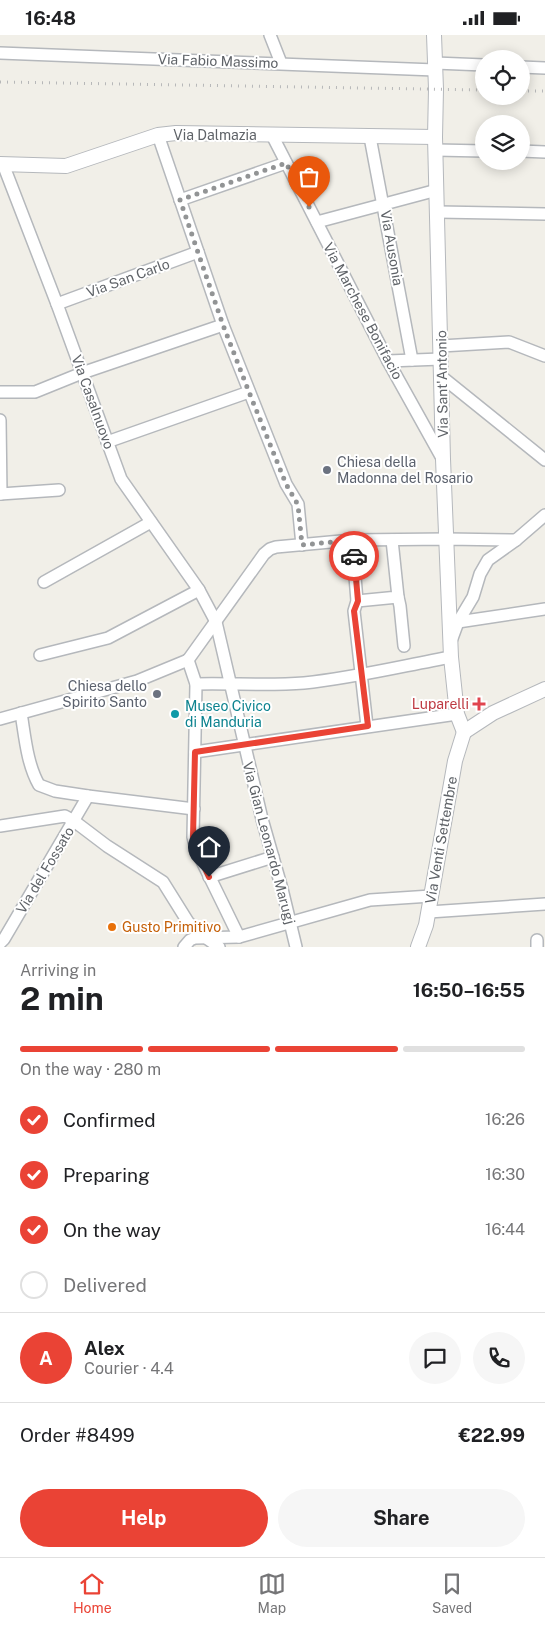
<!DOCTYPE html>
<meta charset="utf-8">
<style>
:root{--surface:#fff;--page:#f6f6f6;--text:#202124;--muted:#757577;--line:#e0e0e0;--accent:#ea4335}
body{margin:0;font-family:"Public Sans",sans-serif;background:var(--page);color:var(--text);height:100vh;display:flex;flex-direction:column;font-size:19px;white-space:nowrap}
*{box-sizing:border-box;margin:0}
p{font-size:16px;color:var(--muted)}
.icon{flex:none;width:28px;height:28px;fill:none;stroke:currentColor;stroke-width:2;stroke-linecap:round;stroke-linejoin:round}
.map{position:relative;height:912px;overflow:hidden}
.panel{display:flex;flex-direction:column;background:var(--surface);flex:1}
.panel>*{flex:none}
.tools{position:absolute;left:475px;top:15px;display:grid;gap:10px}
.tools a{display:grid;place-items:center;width:55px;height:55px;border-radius:50%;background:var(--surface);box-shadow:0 2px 12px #0003;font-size:25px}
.pin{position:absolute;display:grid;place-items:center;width:42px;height:42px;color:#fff;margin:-51px -21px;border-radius:50% 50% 50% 0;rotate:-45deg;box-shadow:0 0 5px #0007}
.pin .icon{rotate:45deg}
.courier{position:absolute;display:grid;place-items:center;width:50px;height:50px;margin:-25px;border:4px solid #ea4335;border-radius:50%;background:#fff;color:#222;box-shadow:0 1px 6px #0007}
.head em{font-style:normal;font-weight:700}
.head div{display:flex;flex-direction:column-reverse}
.head{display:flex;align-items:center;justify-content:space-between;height:85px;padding:0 20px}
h1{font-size:32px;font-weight:700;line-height:38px}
.bar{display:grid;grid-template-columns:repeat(4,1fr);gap:8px 5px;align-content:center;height:60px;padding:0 20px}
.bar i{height:6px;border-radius:4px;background:var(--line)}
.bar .active{background:var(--accent)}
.bar p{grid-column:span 4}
.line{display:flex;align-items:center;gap:12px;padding:0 20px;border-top:1px solid var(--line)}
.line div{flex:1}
.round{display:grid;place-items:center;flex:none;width:52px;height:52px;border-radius:26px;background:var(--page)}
ol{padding:0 20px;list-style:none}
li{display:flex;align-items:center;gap:15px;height:55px}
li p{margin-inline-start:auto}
li .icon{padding:5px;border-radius:50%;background:var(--accent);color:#fff;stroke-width:4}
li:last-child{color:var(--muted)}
li i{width:28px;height:28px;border:2px solid var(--line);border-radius:50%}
.cta{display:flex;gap:10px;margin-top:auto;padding:10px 20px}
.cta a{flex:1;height:58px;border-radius:30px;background:var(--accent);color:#fff;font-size:20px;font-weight:700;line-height:58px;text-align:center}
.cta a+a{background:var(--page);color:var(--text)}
.status{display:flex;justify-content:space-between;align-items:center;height:35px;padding:0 25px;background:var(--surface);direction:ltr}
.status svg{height:14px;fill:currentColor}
.dock{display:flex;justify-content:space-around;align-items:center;height:70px;border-top:1px solid var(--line);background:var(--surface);font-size:14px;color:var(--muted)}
.dock a{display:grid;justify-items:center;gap:2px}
.dock .active{color:var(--accent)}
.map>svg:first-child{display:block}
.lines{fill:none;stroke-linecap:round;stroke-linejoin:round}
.minor-casing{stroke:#b5b8bc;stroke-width:14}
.tertiary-casing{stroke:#b5b8bc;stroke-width:16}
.minor{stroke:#fff;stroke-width:11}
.tertiary{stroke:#fff;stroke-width:14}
.rail{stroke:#b6b7b8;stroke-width:3;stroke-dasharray:1 6;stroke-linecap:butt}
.done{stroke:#929495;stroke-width:5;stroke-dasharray:0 9}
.route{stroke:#ea4335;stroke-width:6}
.worship-dot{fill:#6b7280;stroke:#fff;stroke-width:2}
.health-dot{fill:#e0444e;stroke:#fff;stroke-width:2}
.culture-dot{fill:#0f9aa8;stroke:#fff;stroke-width:2}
.food-dot{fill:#e8710a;stroke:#fff;stroke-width:2}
.labels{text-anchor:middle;stroke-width:4;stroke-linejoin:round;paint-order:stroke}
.street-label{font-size:14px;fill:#5f6368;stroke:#fff}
.worship-label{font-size:14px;fill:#5b616d;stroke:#fff;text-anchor:start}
.health-label{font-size:14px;fill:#be3a42;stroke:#fff;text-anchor:end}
.culture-label{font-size:14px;fill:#0d838f;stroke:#fff;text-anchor:start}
.food-label{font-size:14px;fill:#c56008;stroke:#fff;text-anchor:start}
</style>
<div class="status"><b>16:48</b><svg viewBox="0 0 49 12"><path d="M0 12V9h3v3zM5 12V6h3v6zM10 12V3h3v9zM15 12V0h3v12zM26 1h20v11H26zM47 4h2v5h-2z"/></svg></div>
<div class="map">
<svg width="545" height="912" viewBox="0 0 545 912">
<rect width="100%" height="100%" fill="#f1efe8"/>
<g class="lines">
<defs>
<g id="minor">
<polyline points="270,0 281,28"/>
<polyline points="0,18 435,35"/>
<polyline points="435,28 484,30"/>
<polyline points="521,32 545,33"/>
<polyline points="158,100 223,290 286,449 298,469 302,510"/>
<polyline points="272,100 388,326 442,423"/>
<polyline points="370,102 412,325"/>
<polyline points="436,115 484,116"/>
<polyline points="521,116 545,117"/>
<polyline points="3,129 57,269 121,444 199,555 216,587 262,784 282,854 296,912"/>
<polyline points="180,165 286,128"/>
<polyline points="438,177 545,179"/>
<polyline points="317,187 437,155"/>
<polyline points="57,269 198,217"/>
<polyline points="441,311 509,307 545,321"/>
<polyline points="388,326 441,324"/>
<polyline points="442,342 545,425"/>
<polyline points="0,357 35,357 82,338 223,290"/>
<polyline points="0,385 1,459"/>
<polyline points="107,407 249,357"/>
<polyline points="0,459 59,455"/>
<polyline points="352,505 357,566 354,576 367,691"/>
<polyline points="44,547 151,487"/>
<polyline points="398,562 400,571 404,611"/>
<polyline points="357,566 398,562 392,505"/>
<polyline points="458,587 545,574"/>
<polyline points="451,606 458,587 473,562 480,539 488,525 516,505 545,480"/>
<polyline points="40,620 108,603 199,555"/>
<polyline points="188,625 264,519 270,514 276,512 352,505 447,504 516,505"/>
<polyline points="188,625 196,649 193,802 196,814 239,902"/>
<path d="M196 649C232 648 268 651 304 648 353 643 402 631 451 622"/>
<path d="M21 678C25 702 27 729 39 750L55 756 88 761 194 774"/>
<polyline points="0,684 137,646 188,625"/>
<polyline points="195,717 457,679"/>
<polyline points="0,791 65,781 74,786 107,811 163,847 188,887 199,898 219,912"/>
<polyline points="209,842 273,822"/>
<polyline points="429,877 545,869"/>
<polyline points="537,905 537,912"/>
<polyline points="0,908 4,904 88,761"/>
<polyline points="184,912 190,905 195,903 239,902 370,865 431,861"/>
</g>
<g id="tertiary">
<polyline points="434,0 436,54 435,102 443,424 451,622 457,679 464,697"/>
<polyline points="0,129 66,131 158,100 176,98 435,102"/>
<polyline points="464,697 493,678 545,654"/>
<polyline points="418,912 426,890 455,726 464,697"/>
</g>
</defs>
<!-- minor casing -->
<use href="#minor" class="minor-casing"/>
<!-- tertiary casing -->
<use href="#tertiary" class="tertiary-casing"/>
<!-- minor -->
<use href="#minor" class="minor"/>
<!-- tertiary -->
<use href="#tertiary" class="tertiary"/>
<!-- rail -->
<g class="rail">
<polyline points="0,47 484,55"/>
<polyline points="521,56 545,56"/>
</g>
</g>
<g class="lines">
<!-- done -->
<polyline class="done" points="309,172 286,128 180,165 223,290 249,357 286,449 298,470 302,510 352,505 354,521"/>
<!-- route -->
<polyline class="route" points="209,842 196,814 193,802 195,717 368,691 354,576 358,566 354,521"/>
</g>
<!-- markers -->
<g class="worship-dot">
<circle cx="327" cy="435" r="5"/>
<circle cx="157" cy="659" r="5"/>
</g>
<path class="health-dot" d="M476.5 661.5h5v5h5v5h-5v5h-5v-5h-5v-5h5z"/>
<circle class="culture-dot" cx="175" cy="679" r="5"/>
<circle class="food-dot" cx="112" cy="892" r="5"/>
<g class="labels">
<!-- street labels -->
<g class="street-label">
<text transform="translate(218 26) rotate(2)" y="5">Via Fabio Massimo</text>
<text x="215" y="105">Via Dalmazia</text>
<text transform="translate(392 213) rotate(80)" y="5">Via Ausonia</text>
<text transform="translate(128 243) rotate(-20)" y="5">Via San Carlo</text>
<text transform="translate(363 276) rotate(62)" y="5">Via Marchese Bonifacio</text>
<text transform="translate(442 349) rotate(-91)" y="5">Via Sant'Antonio</text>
<text transform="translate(93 367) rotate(70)" y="5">Via Casalnuovo</text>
<text transform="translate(441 805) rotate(-80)" y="5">Via Venti Settembre</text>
<text transform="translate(269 808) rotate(75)" y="5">Via Gian Leonardo Marugj</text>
<text transform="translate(45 835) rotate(-59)" y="5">Via del Fossato</text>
</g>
<!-- worship labels -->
<g class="worship-label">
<text x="337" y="432">Chiesa della<tspan x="337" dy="16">Madonna del Rosario</tspan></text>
<text x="147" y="656" text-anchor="end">Chiesa dello<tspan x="147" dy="16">Spirito Santo</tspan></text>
</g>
<!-- health labels -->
<g class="health-label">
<text x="469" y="674">Luparelli</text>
</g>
<!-- culture labels -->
<g class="culture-label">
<text x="185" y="676">Museo Civico<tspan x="185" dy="16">di Manduria</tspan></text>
</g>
<!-- food labels -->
<g class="food-label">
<text x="122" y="897">Gusto Primitivo</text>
</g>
</g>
</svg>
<div class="tools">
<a><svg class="icon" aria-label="locate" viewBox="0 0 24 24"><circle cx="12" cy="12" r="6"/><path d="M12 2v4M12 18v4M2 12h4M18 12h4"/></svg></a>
<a><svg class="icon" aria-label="layers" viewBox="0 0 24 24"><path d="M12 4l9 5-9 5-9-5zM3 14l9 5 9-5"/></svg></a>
</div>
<div class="pin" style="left:309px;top:172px;background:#ea580c"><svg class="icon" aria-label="bag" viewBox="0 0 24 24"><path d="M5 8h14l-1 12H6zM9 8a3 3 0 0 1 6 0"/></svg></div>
<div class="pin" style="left:209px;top:842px;background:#1f2937"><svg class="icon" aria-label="home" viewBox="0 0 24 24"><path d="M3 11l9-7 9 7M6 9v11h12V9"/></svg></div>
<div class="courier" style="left:354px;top:521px"><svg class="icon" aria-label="car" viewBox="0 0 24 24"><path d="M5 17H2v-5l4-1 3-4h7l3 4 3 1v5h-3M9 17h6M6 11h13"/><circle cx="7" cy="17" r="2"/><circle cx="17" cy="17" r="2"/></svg></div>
</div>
<section class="panel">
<div class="head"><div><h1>2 min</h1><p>Arriving in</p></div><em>16:50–16:55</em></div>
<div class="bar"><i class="active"></i><i class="active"></i><i class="active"></i><i></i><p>On the way · 280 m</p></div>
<ol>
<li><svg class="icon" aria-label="check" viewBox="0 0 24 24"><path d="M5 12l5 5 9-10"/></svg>Confirmed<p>16:26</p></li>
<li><svg class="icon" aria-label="check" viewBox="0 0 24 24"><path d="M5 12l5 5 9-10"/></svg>Preparing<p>16:30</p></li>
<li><svg class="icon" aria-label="check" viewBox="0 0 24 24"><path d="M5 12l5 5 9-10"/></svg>On the way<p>16:44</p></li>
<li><i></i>Delivered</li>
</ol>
<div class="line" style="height:90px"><b class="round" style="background:var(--accent);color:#fff">A</b><div><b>Alex</b><p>Courier · 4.4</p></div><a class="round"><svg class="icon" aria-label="chat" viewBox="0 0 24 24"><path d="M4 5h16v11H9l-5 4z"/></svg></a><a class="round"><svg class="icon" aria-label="phone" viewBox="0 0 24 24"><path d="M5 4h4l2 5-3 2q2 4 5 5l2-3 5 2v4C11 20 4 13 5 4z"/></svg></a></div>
<div class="line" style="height:65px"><div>Order #8499</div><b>€22.99</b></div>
<div class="cta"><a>Help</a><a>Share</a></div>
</section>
<nav class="dock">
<a class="active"><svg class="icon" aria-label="home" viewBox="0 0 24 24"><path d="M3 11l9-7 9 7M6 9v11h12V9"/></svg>Home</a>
<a><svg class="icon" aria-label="map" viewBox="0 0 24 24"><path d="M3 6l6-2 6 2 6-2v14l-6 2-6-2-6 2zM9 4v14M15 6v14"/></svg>Map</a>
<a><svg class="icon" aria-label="saved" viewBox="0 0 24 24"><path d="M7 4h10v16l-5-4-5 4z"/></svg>Saved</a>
</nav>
